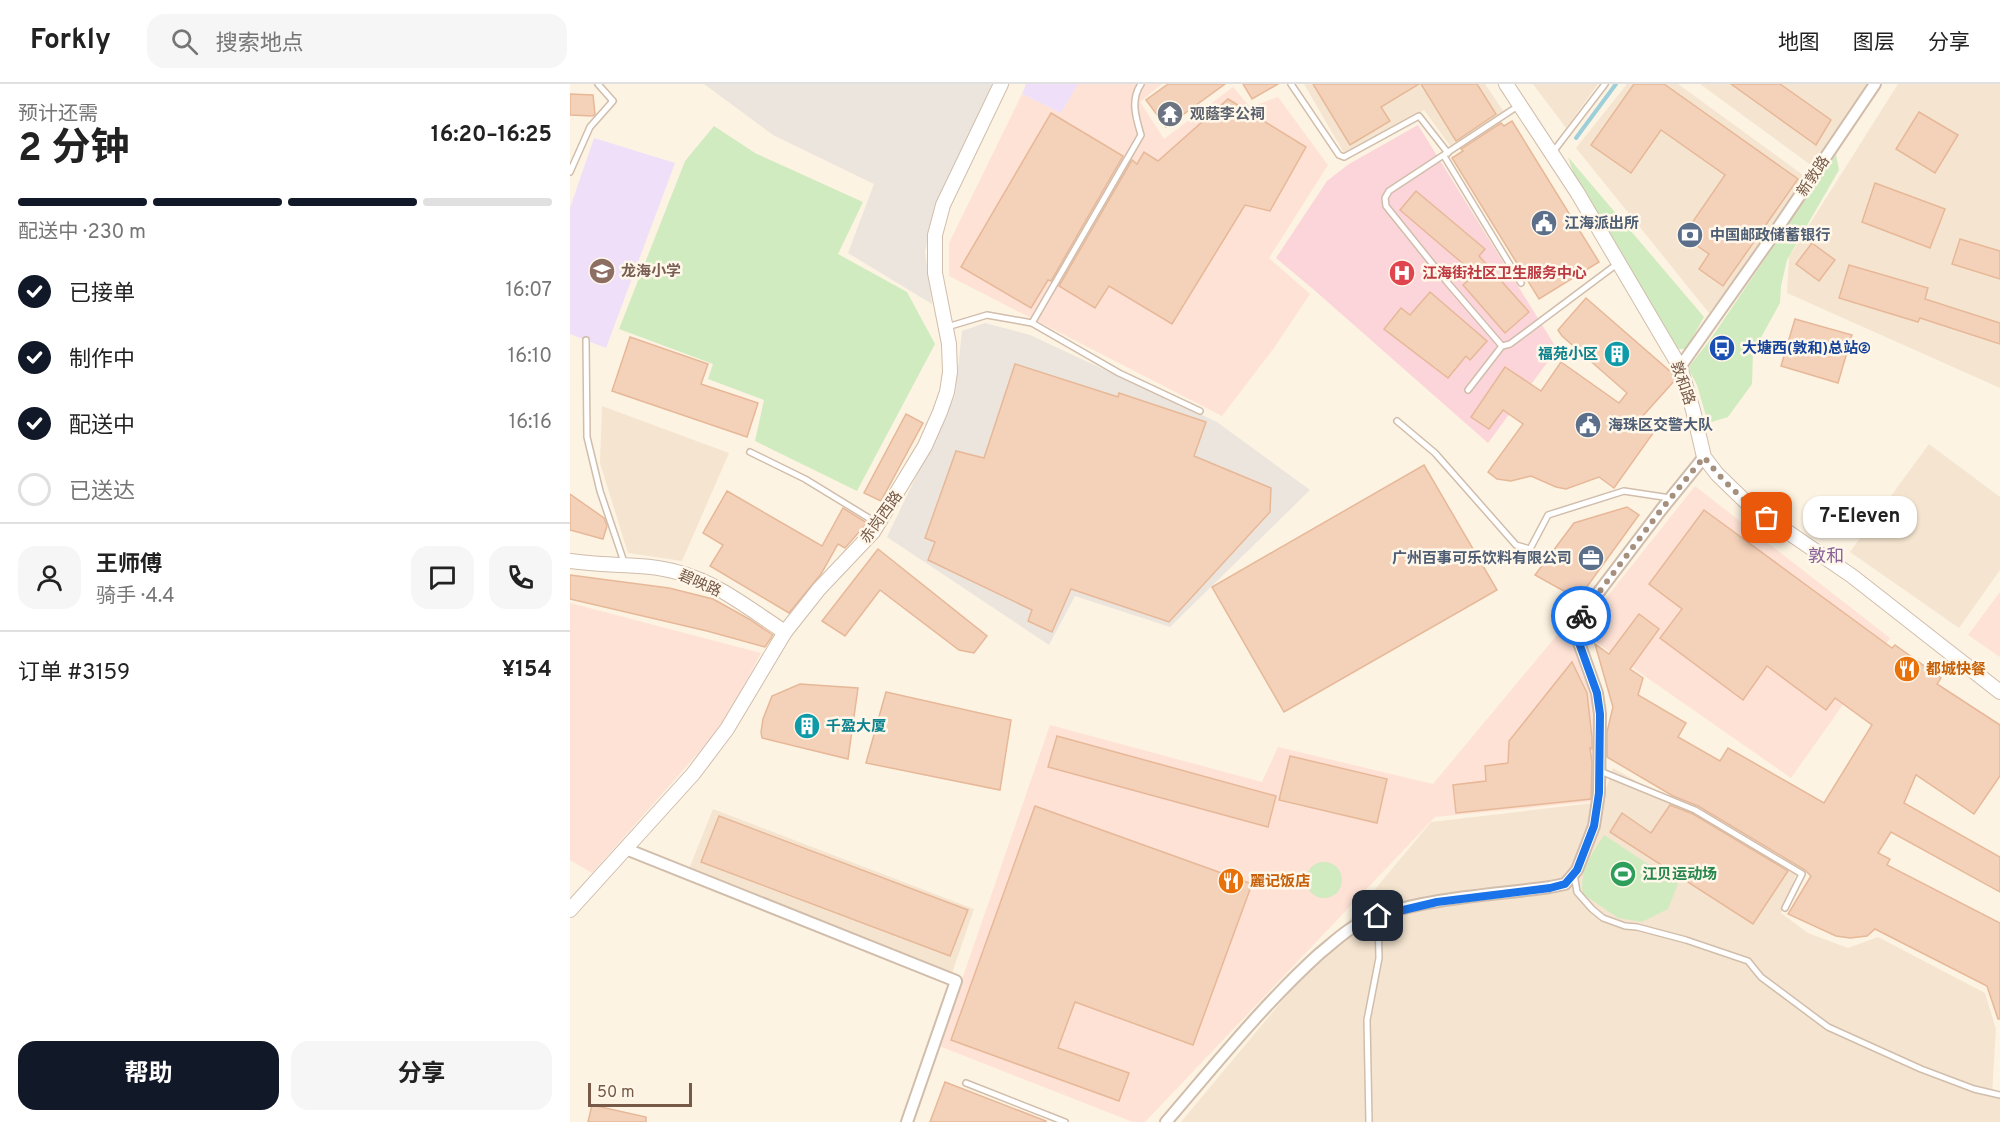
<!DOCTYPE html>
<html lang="zh">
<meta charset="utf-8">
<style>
:root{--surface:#fff;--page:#f6f6f6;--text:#222;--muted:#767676;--line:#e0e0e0;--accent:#111827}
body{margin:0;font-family:Overpass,"Noto Sans SC",sans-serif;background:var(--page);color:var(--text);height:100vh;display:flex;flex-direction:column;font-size:22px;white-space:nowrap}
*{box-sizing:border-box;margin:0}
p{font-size:20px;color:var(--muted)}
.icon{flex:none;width:33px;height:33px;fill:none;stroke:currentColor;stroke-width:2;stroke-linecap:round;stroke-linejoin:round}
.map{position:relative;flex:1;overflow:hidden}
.sheet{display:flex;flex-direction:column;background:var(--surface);width:570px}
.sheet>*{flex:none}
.scale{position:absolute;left:18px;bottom:15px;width:104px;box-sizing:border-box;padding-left:6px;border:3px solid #765947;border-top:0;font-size:16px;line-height:21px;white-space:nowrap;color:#765947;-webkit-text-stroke:4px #fff7e9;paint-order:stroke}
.pin{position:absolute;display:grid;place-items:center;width:51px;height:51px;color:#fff;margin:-26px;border-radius:12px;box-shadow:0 3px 9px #0006}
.courier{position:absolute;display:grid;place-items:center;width:60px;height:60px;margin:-30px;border:4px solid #1a73e8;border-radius:50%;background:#fff;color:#222;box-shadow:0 2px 8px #0007}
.bubble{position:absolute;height:42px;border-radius:18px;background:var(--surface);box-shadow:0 2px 4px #0004;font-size:20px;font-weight:700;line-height:42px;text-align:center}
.headline em{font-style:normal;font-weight:700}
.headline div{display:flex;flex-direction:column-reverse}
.headline{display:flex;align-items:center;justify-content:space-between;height:102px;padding:0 18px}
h1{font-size:39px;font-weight:700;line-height:45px}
.bar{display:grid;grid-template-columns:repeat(4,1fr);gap:9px 6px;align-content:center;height:72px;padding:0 18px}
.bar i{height:8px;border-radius:4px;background:var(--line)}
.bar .on{background:var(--accent)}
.bar p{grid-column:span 4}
.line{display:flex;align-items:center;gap:15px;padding:0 18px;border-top:2px solid var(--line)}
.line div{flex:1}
.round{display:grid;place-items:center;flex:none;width:63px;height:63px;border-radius:18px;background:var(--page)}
ol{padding:0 18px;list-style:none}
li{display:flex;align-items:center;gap:18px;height:66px}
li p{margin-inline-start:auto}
li .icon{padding:6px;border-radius:50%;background:var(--accent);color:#fff;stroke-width:4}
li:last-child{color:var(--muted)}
li i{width:33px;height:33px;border:3px solid var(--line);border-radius:50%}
.cta{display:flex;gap:12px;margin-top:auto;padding:12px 18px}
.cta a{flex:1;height:69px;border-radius:18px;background:var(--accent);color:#fff;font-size:24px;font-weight:700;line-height:69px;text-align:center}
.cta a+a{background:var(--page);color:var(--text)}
header{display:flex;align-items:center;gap:36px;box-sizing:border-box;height:84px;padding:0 30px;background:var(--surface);border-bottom:2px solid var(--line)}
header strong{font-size:28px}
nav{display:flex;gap:33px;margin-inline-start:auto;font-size:21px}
.search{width:420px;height:54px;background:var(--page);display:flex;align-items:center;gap:15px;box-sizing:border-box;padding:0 21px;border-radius:18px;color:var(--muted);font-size:22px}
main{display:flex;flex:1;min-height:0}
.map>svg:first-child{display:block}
.residential{fill:#f5e5d0}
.commercial{fill:#fee2d5}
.industrial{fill:#ece5dd}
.education{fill:#f0dff9}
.medical{fill:#fbd5d9}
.green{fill:#d1ebc0}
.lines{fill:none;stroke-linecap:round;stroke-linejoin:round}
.stream{stroke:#9ccfda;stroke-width:4}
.building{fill:#f4d1b9;stroke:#e7b898;stroke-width:1.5}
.service-casing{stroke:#d1bdab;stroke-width:8}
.minor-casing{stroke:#d1bdab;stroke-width:14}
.tertiary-casing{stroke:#d1bdab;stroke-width:16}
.service{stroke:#fff;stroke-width:5}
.minor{stroke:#fff;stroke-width:10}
.tertiary{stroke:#fff;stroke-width:14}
.done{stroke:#a58f7d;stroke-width:6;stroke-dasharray:0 10.8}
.route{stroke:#1a73e8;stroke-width:8}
.labels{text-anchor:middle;stroke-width:5;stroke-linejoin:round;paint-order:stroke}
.worship-label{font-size:15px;font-weight:bold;fill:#5b616d;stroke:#fff7e9;text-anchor:start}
.street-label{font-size:15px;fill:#765947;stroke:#fff7e9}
.service-label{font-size:15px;font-weight:bold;fill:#4e5e75;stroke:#fff7e9;text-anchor:start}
.education-label{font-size:15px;font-weight:bold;fill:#785e54;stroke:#fff7e9;text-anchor:start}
.health-label{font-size:15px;font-weight:bold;fill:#be3a42;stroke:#fff7e9;text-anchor:start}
.transit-label{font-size:15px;font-weight:bold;fill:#164399;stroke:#fff7e9;text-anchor:start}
.culture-label{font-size:15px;font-weight:bold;fill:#0d838f;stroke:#fff7e9;text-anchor:end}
.food-label{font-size:15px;font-weight:bold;fill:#c56008;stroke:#fff7e9;text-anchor:start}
.leisure-label{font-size:15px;font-weight:bold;fill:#27864d;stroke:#fff7e9;text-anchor:start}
.quarter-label{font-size:18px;fill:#88639a;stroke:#fff7e9}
</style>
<header>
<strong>Forkly</strong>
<div class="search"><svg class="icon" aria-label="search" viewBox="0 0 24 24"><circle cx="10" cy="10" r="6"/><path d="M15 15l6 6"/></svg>搜索地点</div>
<nav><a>地图</a><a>图层</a><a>分享</a></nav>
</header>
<main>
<section class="sheet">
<div class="headline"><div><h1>2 分钟</h1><p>预计还需</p></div><em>16:20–16:25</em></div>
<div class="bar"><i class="on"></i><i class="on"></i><i class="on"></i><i></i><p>配送中 · 230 m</p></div>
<ol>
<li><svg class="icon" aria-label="check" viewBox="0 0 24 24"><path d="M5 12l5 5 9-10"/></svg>已接单<p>16:07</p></li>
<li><svg class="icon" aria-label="check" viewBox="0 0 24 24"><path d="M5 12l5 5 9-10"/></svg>制作中<p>16:10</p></li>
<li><svg class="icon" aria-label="check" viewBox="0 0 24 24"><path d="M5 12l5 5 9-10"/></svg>配送中<p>16:16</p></li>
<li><i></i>已送达</li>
</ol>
<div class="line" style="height:108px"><a class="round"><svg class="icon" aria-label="person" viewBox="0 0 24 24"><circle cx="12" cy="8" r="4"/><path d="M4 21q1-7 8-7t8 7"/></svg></a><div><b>王师傅</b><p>骑手 · 4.4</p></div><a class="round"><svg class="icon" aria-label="chat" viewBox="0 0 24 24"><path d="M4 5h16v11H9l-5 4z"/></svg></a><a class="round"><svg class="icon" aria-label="phone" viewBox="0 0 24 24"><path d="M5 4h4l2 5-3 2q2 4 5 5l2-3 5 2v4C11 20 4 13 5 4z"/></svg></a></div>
<div class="line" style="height:78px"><div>订单 #3159</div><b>¥154</b></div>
<div class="cta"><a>帮助</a><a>分享</a></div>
</section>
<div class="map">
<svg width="1430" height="1038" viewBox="0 0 1430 1038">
<rect width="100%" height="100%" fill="#fdf3e2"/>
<!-- residential -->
<g class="residential">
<polygon points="734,0 915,0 934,28 881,63 854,26 774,69"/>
<polygon points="963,0 1028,0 996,44"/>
<polygon points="1057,0 1108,0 1240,96 1139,229 1006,64"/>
<polygon points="1130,0 1300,0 1242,82"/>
<polygon points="1328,0 1430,0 1430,304 1217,209 1219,173"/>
<polygon points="32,322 159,369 112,477 58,469 30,379"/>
<polygon points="1359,360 1430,413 1430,486 1389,544 1280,468"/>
<polygon points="1043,684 1227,788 1211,829 1238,849 1278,864 1308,853 1415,909 1426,945 1422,1011 1430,1013 1430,1038 611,1038 861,738 1032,718"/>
<polygon points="143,725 404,825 382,889 119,785"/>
</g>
<!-- commercial -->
<g class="commercial">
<polygon points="508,0 592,0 570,18 594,55 663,3 680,23 708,13 758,81 699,174 740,210 704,264 652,332 379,192 379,159 452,10 491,29"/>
<polygon points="1125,402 1320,554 1221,694 1010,547"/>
<polygon points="1430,508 1430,573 1398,551"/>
<polygon points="0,519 191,569 153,641 22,789 0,776"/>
<polygon points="997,539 1007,557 1027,626 1027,717 865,733 575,1038 563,1038 369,962 480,641 692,698 708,663 863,700"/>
</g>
<!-- industrial -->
<g class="industrial">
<polygon points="134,0 422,0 363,131 355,168 362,220 278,169 304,100 203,51"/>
<polygon points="415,239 460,251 647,338 740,406 600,543 505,512 479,561 317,453 385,312 392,247"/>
</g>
<!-- education -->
<g class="education">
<polygon points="456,0 508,0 491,29 452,10"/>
<polygon points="24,54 105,79 36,264 0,250 0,124"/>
</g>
<!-- medical -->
<polygon class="medical" points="848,41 987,265 918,359 743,205 706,174 757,97 779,80"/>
<!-- green -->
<g class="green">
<polygon points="144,42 185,69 293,118 268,170 337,208 365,260 287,407 185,357 194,316 138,295 143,280 49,245 115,77"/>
<polygon points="1266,70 1269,86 1217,176 1211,202 1210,219 1183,268 1182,300 1158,333 1138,339 1127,301 1118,284 1140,256"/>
<polygon points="998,73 1134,233 1116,265 1107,265 1066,200 1008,103"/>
<path d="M1034 751 1108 800 1098 825 1072 838 1048 834 1013 810C1009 786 1022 770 1034 751Z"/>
<circle cx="754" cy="796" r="18"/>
</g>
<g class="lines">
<!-- stream -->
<polyline class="stream" points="1006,54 1046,0"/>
</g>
<!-- building -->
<g class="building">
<polygon points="598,0 655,0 596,43 576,16"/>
<polygon points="673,0 708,0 682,15"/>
<polygon points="743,0 849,0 811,23 820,37 780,61"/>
<polygon points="851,0 907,0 926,30 886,57"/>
<polygon points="1064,0 1094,0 1228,95 1153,202 1129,185 1139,170 1113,152 1155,91 1091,46 1061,89 1021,61"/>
<polygon points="1161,0 1210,0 1261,36 1246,61"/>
<polygon points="0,10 23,11 25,30 23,32 0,31"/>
<polygon points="658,15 736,63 700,127 675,121 602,240 539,202 525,224 489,202 562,76 567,80 574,68 588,77"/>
<polygon points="1349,28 1388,51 1365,89 1326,65"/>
<polygon points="481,29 553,72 481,197 478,196 461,224 391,183"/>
<polygon points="942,37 1029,178 969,215 882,74 893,67 891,65 931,39 934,42"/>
<polygon points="1305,99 1375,125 1360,164 1292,138"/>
<polygon points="846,107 915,165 909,172 959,228 935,249 893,201 905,190 830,126"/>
<polygon points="1390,155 1430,167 1430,195 1382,180"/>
<polygon points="1242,159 1265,176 1249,197 1226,180"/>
<polygon points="1279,181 1358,204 1355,215 1430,239 1430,260 1350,234 1348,238 1269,214"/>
<polygon points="860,208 917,257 900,276 896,272 878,294 814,245 831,224 840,231"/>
<polygon points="1016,214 1102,289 1105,296 1071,334 1086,345 1044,404 1029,393 996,405 986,403 961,392 941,397 927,395 918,388 953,340 933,326 919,345 901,333 935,283 971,307 991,278 1049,319 1057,309 992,252 988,246"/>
<polygon points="1225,235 1282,251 1268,299 1211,282"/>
<polygon points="60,253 138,280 131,300 188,319 177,353 42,307"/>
<polygon points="445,280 548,313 549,309 636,338 624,372 701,404 700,428 599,538 501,505 482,548 458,537 462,526 358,476 365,458 355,454 386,367 414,374"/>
<polygon points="336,330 353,339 311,417 294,409"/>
<polygon points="854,381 927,506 714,628 642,503"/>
<polygon points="157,407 252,462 273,424 297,439 275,464 268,460 251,490 219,529 140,482 153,461 133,449"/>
<polygon points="0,410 34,434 37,442 33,455 0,446"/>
<polygon points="1057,423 1069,431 1008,515 965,491 1004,439"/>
<polygon points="1134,426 1322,564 1325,561 1371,594 1367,600 1430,641 1430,692 1404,730 1346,691 1334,719 1430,773 1430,808 1321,748 1308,769 1320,775 1317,781 1430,839 1430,935 1428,935 1417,902 1305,845 1297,852 1280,854 1266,852 1218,830 1241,792 1235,786 1128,722 1103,712 1037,673 1037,648 1043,623 1025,560 1039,570 1069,530 1089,545 1060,585 1073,594 1068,611 1116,639 1108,653 1150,677 1158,664 1254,719 1302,641 1265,614 1256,626 1197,582 1173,616 1090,554 1112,525 1079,500"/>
<polygon points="308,465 417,552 404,569 389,566 310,506 275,552 252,537"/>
<polygon points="0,491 99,504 143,515 179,535 203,551 195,563 137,547 0,515"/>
<polygon points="1002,578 1017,609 1022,654 1022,665 1020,664 1022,679 1021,715 886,729 883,701 916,697 915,682 938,679 939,657"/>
<polygon points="230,600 288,604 278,675 192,654 191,648 193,635 202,612"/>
<polygon points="316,608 441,636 430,706 296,679"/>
<polygon points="487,652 706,712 698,743 478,683"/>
<polygon points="720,672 817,695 807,739 709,716"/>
<polygon points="1100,721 1123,730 1218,787 1183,840 1040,748 1052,729 1081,749"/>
<polygon points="465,722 682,800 623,961 505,918 488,964 559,989 549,1017 381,956"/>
<polygon points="149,732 398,826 380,872 131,778"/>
<polygon points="375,998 476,1037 476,1038 360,1038"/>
<polygon points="22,1021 76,1033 76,1038 18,1038"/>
</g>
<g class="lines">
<defs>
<g id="service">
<polyline points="721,0 769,71 774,73 849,32 878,69"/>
<polyline points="948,22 819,107 815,114 816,122 877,198 932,262 940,260 1047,180"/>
<polyline points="983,68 1035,0"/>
<polyline points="874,72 951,199"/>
<polyline points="0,88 20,43 43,17 28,0"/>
<path d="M462 239 571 51C566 34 560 16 571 0"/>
<polyline points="377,243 417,231 462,239 549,289 630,327"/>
<polyline points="16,256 17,353 30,407 55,481"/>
<polyline points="898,306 932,262"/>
<polyline points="827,337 865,369 946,461 960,465 978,431 1054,407 1100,414"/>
<polyline points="180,368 235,395 307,439"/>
<polyline points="1030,687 1125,726 1232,790 1215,824"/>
<polyline points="1004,790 1007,808 1022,825 1033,834 1055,842 1067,843 1116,856 1178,877 1191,893 1258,943 1351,985 1404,1005 1430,1011"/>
<polyline points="396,999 495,1038"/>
<polyline points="799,1038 797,936 809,874 808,832"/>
</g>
<g id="minor">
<polyline points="1110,283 1199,157 1305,0"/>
<polyline points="56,765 386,897 337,1038"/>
<path d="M596 1038C645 981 693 921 749 870 764 858 779 843 797 836 848 814 925 811 980 803L995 800 1007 786 1024 742 1029 709 1030 630 1027 609 1003 542 1091 426 1134 373"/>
</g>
<g id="tertiary">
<polyline points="936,0 1007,108 1110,283 1123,326 1134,373 1147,390 1180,422 1282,492 1430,608"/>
<path d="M0 477C36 483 76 478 110 489 148 499 182 527 215 548"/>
<polyline points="0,826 123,690 157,645 215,548 249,505 303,448 355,362 370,328 377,308 380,288 379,260 365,189 365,151 373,121 431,0"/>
</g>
</defs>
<!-- service casing -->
<use href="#service" class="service-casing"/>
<!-- minor casing -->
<use href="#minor" class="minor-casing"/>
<!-- tertiary casing -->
<use href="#tertiary" class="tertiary-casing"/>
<!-- service -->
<use href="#service" class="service"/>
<!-- minor -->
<use href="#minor" class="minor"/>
<!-- tertiary -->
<use href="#tertiary" class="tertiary"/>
</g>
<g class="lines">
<!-- done -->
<path class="done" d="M1011 532 1091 426 1134 373C1152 396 1173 417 1197 434"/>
<!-- route -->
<polyline class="route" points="808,832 867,818 980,804 995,800 1007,786 1024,742 1029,709 1030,630 1027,609 1003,542 1011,532"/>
</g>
<!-- icons -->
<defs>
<symbol id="temple-disc" viewBox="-11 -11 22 22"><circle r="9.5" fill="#6b7280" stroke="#fff7e9"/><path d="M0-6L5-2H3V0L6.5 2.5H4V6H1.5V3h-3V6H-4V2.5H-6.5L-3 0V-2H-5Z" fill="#fff"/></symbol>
<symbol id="civic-disc" viewBox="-11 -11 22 22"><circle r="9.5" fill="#5c6f8a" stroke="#fff7e9"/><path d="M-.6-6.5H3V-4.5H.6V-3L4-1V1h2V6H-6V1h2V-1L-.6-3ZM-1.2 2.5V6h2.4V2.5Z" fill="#fff"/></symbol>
<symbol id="bank-disc" viewBox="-11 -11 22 22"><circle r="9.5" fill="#5c6f8a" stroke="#fff7e9"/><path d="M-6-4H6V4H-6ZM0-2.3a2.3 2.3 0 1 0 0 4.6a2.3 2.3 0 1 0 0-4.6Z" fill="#fff"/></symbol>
<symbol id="school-disc" viewBox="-11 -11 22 22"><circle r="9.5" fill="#8d6e63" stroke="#fff7e9"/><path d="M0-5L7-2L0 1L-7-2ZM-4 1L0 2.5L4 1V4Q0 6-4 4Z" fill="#fff"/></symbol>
<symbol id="hospital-disc" viewBox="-11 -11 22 22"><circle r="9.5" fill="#e0444e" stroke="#fff7e9"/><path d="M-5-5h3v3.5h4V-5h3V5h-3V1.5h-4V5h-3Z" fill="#fff"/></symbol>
<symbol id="bus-disc" viewBox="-11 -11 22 22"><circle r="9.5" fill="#1a4fb4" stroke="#fff7e9"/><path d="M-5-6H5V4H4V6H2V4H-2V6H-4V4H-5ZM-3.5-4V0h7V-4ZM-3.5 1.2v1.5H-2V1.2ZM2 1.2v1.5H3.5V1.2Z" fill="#fff"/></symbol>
<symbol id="building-disc" viewBox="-11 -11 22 22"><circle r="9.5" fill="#0f9aa8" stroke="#fff7e9"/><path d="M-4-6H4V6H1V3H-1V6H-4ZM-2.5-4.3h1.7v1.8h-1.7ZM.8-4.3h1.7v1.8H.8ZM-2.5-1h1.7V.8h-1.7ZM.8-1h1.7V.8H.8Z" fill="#fff"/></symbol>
<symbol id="office-disc" viewBox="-11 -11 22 22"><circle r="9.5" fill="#5c6f8a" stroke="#fff7e9"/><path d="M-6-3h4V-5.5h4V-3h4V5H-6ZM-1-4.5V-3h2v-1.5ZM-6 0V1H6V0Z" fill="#fff"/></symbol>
<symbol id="restaurant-disc" viewBox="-11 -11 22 22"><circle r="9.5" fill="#e8710a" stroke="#fff7e9"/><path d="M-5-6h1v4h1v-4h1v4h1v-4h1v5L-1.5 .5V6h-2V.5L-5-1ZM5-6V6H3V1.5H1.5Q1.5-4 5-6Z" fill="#fff"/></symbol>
<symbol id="stadium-disc" viewBox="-11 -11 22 22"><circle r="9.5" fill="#2e9e5b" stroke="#fff7e9"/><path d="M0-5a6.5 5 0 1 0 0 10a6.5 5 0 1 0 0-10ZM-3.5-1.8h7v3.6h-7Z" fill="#fff"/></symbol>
</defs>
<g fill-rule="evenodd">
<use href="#temple-disc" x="585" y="15" width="30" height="30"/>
<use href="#civic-disc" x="959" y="124" width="30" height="30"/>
<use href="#bank-disc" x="1105" y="136" width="30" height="30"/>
<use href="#school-disc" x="17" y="172" width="30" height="30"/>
<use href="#hospital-disc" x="817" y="174" width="30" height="30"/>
<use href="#bus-disc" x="1137" y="249" width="30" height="30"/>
<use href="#building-disc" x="1032" y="255" width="30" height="30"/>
<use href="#civic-disc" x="1003" y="326" width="30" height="30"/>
<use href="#office-disc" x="1006" y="459" width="30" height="30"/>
<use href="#restaurant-disc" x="1322" y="570" width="30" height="30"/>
<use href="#building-disc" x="222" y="627" width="30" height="30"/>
<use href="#stadium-disc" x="1038" y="775" width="30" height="30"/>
<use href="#restaurant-disc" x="646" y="782" width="30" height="30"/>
</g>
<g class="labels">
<!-- worship labels -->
<g class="worship-label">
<text x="620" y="35">观蔭李公祠</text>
</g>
<!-- street labels -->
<g class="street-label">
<text transform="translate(1243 92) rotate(-56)" y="5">新敦路</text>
<text transform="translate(1113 299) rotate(71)" y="5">敦和路</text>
<text transform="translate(311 433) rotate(-54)" y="5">赤岗西路</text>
<text transform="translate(130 499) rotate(24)" y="5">碧映路</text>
</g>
<!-- service labels -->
<g class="service-label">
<text x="994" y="144">江海派出所</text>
<text x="1140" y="156">中国邮政储蓄银行</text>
<text x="1038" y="346">海珠区交警大队</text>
<text x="1002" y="479" text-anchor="end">广州百事可乐饮料有限公司</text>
</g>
<!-- education labels -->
<g class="education-label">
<text x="51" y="192">龙海小学</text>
</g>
<!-- health labels -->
<g class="health-label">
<text x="852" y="194">江海街社区卫生服务中心</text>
</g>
<!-- transit labels -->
<g class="transit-label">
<text x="1172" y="269">大塘西(敦和)总站②</text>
</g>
<!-- culture labels -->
<g class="culture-label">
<text x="1028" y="275">福苑小区</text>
<text x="256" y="647" text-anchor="start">千盈大厦</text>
</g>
<!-- food labels -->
<g class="food-label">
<text x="1356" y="590">都城快餐</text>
<text x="680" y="802">麗记饭店</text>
</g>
<!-- leisure labels -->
<g class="leisure-label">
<text x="1072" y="795">江贝运动场</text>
</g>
<!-- quarter labels -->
<g class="quarter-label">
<text x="1256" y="478">敦和</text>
</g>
</g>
</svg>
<div class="scale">50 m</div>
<div class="pin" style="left:1197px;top:434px;background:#ea580c"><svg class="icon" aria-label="bag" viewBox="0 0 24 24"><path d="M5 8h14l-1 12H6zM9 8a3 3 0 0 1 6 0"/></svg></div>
<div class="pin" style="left:808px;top:832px;background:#1f2937"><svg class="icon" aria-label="home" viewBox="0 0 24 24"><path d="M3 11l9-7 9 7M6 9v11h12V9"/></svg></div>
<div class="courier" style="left:1011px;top:532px"><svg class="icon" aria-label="bike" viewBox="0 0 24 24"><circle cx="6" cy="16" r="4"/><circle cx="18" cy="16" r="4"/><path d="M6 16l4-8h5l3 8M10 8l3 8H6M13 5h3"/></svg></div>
<div class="bubble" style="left:1233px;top:412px;width:114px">7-Eleven</div>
</div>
</main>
